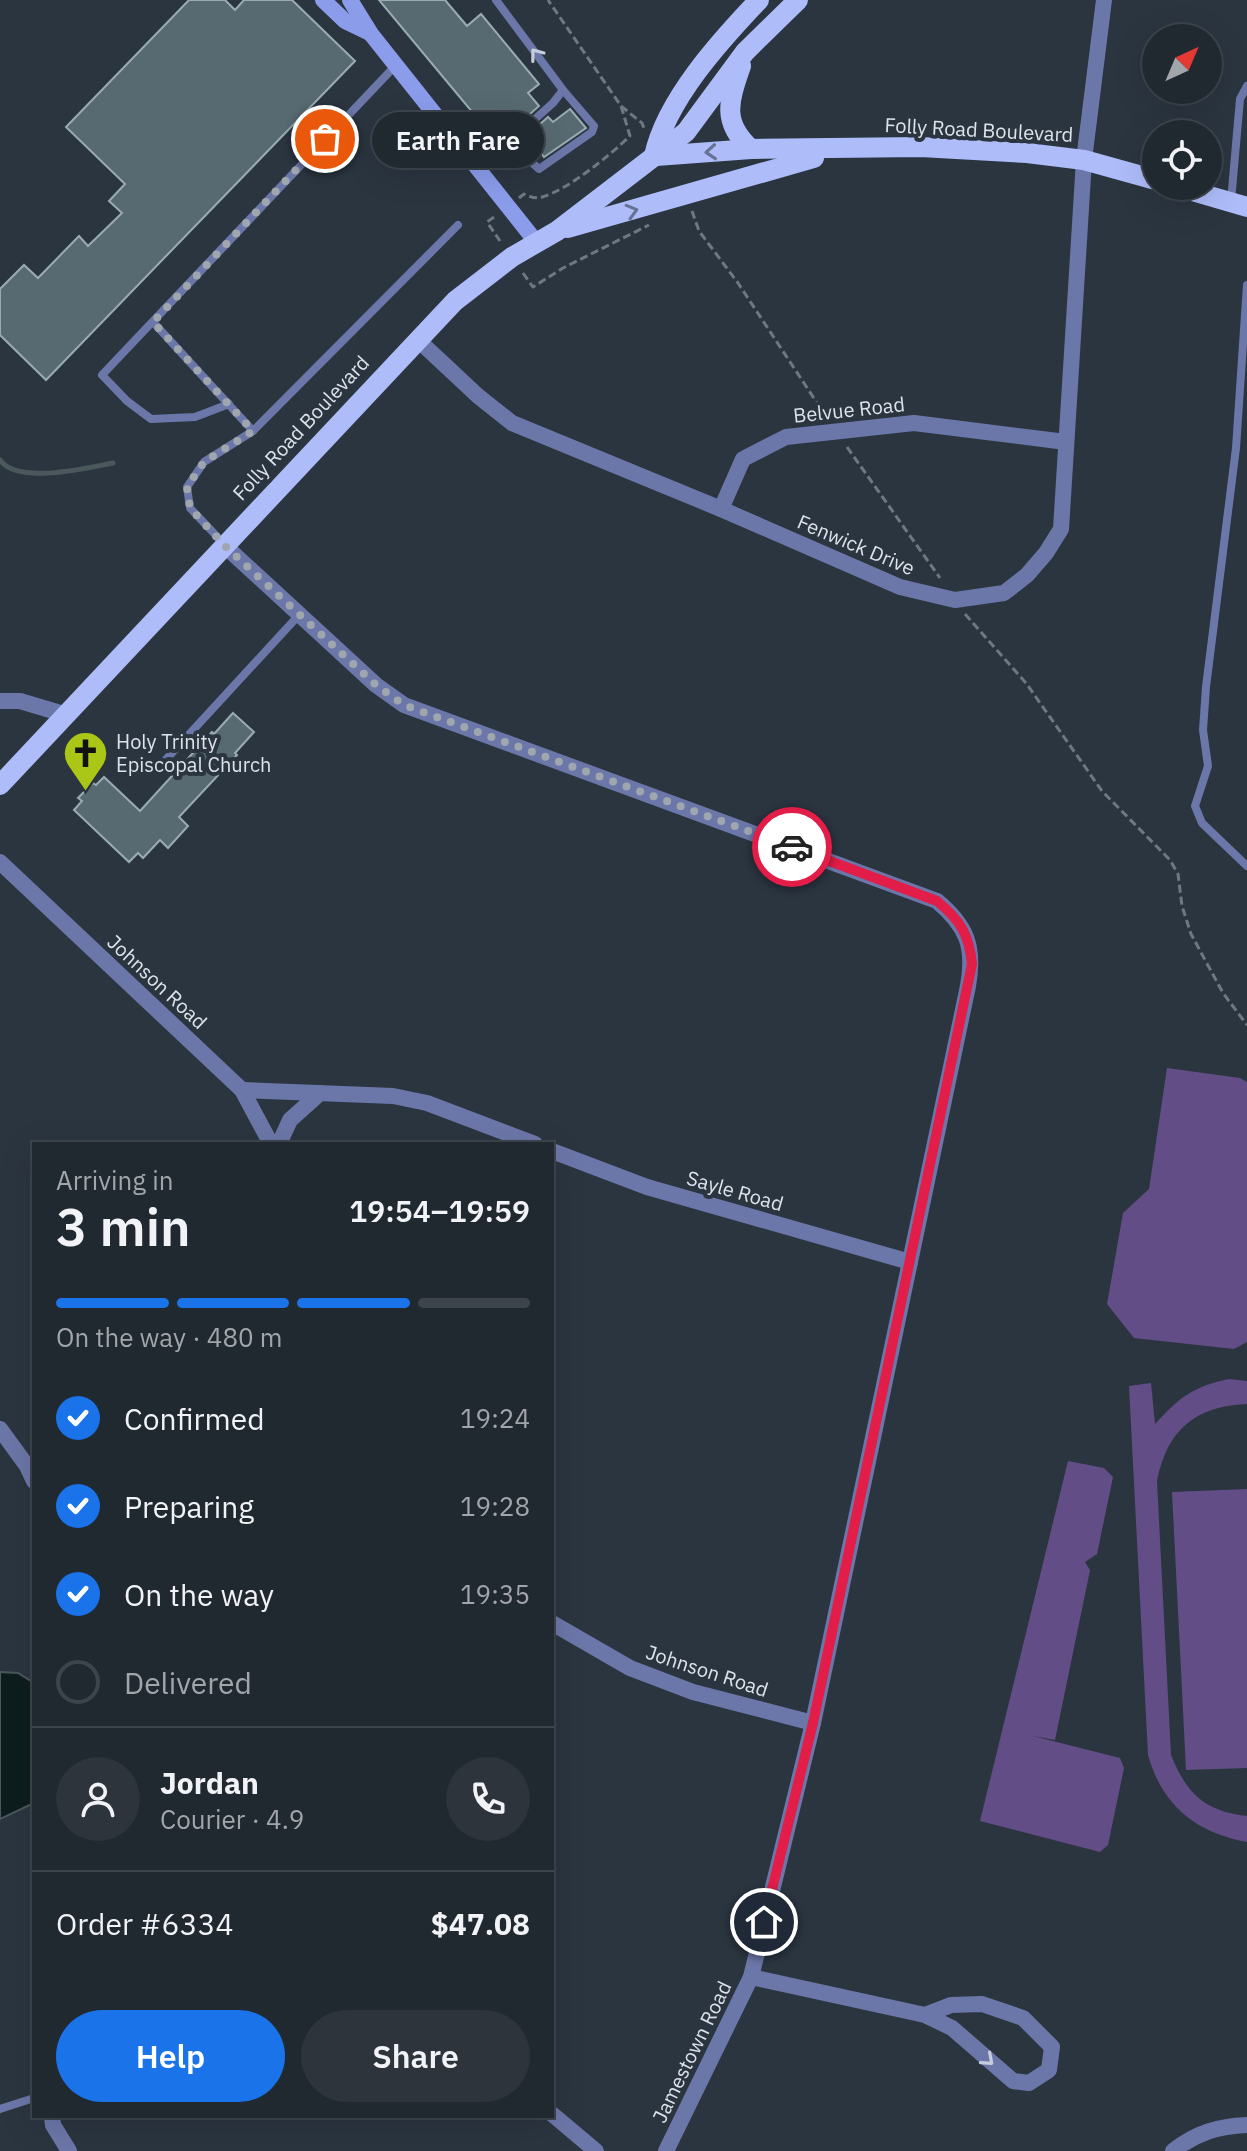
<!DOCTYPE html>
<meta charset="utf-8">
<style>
:root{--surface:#202830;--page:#2d343c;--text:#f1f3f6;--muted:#a2a6ab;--line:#3d444c;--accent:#1a73e8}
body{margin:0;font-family:"IBM Plex Sans",sans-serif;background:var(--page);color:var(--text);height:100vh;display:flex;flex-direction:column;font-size:30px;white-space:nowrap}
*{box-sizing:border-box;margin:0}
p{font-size:26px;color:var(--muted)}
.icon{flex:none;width:44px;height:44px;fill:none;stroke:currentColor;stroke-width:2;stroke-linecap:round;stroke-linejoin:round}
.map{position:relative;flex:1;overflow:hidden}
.sheet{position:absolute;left:32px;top:1142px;width:522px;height:976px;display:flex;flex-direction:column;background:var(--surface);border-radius:0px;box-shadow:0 8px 32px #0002,0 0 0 2px var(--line)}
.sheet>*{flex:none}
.needle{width:52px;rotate:44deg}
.controls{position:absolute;left:1142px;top:24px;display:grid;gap:16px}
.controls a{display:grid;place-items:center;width:80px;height:80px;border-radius:50%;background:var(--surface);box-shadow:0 8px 32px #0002,0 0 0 2px var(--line);font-size:40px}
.pin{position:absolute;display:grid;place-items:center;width:68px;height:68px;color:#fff;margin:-34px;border:4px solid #fff;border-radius:50%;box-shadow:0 2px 8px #0007}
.courier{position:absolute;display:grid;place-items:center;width:80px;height:80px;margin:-40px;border:6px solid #e11d48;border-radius:50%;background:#fff;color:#222;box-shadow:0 2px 10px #0007}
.bubble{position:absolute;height:56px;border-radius:28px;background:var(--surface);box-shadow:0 8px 32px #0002,0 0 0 2px var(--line);font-size:26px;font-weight:600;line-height:56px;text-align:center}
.headline em{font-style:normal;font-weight:600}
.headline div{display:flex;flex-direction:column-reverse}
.headline{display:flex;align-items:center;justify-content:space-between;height:136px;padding:0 24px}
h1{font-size:52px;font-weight:600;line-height:60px}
.bar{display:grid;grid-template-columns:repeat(4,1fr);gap:12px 8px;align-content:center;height:96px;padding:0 24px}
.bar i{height:10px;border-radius:6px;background:var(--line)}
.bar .current{background:var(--accent)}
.bar p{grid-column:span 4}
.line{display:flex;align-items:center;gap:20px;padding:0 24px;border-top:2px solid var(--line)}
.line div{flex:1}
.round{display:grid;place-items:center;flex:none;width:84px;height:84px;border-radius:42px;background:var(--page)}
ol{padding:0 24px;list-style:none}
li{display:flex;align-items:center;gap:24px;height:88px}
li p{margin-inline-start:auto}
li .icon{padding:8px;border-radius:50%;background:var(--accent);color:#fff;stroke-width:4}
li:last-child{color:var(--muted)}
li i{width:44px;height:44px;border:4px solid var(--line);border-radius:50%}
.primary-button{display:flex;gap:16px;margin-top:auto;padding:16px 24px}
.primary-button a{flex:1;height:92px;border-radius:48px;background:var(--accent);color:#fff;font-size:32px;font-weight:600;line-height:92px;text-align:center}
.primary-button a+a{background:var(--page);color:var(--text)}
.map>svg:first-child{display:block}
.green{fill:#624d87}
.water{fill:#0d1d1e;stroke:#4b585b;stroke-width:2}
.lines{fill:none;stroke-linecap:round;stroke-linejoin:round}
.stream{stroke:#4b585b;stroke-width:5}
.building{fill:#586a71;stroke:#99acb3;stroke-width:2}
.path{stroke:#6f7881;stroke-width:3;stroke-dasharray:8 4;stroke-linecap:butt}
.lane{stroke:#6c77a9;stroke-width:8}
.street{stroke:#6c77a9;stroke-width:16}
.secondary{stroke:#8b9ceb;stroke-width:16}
.primary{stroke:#aebdfa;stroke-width:20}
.oneway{stroke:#c6cddd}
.oneway2{stroke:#667294}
.done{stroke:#9fa6ae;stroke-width:8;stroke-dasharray:0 14.4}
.route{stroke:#e11d48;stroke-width:10}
.labels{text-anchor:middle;stroke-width:8;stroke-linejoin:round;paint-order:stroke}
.street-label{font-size:20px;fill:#dde3ea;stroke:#2b3540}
.poi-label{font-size:20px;fill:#dde3ea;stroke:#2b3540;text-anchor:start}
</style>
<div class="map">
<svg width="1247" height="2151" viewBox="0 0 1247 2151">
<rect width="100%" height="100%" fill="#2b3540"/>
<!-- green -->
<g class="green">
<polygon points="1167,1068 1240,1078 1247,1082 1247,1342 1234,1349 1134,1338 1107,1304 1123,1213 1149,1189"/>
<path d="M1229 1379 1247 1381V1404C1195 1406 1167 1430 1157 1481L1171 1755C1187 1794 1204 1811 1247 1816V1842C1196 1833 1162 1805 1148 1755L1129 1386 1151 1383 1155 1424C1180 1397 1192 1387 1229 1379Z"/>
<polygon points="1068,1461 1104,1468 1113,1477 1097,1554 1085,1562 1090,1570 1055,1740 1033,1736 1120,1758 1124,1768 1108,1845 1100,1852 980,1821"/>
<polygon points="1247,1489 1247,1768 1186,1770 1172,1492"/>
</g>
<!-- water -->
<polygon class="water" points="0,1672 18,1673 34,1683 34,1803 0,1819"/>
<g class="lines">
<!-- stream -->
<path class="stream" d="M0 460C17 485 87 468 113 463"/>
</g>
<!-- building -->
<g class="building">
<polygon points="189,0 225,0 235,10 244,0 292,0 355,61 46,380 0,335 0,289 24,265 38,278 79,236 88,246 122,213 109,201 125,184 66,127"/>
<polygon points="379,0 445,0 467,26 481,14 539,84 528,93 539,106 498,143"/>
<polygon points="570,109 586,128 544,157 528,135 548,117 553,122"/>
<polygon points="233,713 254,732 235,753 237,755 179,817 188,826 168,848 160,840 143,858 138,853 129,862 74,810 82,801 78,798 93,783 96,785 104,777 140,811 212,732 214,734"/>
</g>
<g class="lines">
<!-- path -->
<g class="path">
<polyline points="621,106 642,123 644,128"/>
<path d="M519 198 524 194C530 197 536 199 542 197 568 190 610 155 630 136L621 106 548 0"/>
<polyline points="692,211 699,231 738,283 827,418"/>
<polyline points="494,217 487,222 500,241"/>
<polyline points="523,273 533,287 563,268 649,225"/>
<polyline points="847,447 940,578"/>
<polyline points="965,614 1026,683 1102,791 1170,860 1178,874 1182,906 1191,934 1223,993 1247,1025"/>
</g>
<!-- lane -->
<g class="lane">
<polyline points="509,142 539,169 592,132 594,126 563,90"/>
<polyline points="479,169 553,103 563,90 496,0"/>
<polyline points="1231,201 1240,99 1247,86"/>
<polyline points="1247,285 1236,448 1206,687 1203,730 1208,766 1195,806 1202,823 1247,866"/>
<polyline points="153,322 253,431"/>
<polyline points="229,404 195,417 151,419 127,401 102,375 396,65"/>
<polyline points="225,545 190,508 187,487 204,462 253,431 458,225"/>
<polyline points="160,766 299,615"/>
<polyline points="0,2109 34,2098"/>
</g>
<!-- street -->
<g class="street">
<polyline points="417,339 478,396 512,423 721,509 900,587 955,600 1004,593 1027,575 1046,553 1061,529 1084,160 1104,0"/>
<polyline points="721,509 743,459 786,437 914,423 1066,442"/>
<path d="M225 546 376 685 404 705 937 901C967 926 975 947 968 986L813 1723 751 1977 666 2151"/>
<polyline points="0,701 20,701 67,715"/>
<polyline points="0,862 242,1090 271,1144"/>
<polyline points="242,1090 393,1096 427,1103 535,1144"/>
<polyline points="279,1144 290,1120 320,1093"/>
<polyline points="552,1151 647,1187 910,1262"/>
<polyline points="0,1429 27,1466 34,1481"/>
<polyline points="552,1623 630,1668 693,1692 813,1723"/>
<polyline points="751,1977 925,2015 952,2028 1013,2081 1029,2083 1049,2070 1052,2047 1023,2018 982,2004 951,2005 925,2015"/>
<polyline points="552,2114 596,2151"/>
<polyline points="52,2116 53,2125 69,2151"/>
<path d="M1173 2151C1196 2133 1218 2126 1247 2125"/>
</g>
<!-- secondary -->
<g class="secondary">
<polyline points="323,0 345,21 370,33"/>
<polyline points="350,0 371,34 537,243"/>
</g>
<!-- primary -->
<g class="primary">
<path d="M741 66C729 101 721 122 751 149"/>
<path d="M654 156C666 100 720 41 759 0"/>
<polyline points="656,156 751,149 921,147 1027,153 1084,160 1156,180"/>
<polyline points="1175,186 1247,207"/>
<polyline points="568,228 814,158"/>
<polyline points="0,785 455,301 512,257 557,231 686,132 745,52 798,0"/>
</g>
</g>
<!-- one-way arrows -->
<defs><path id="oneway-chevron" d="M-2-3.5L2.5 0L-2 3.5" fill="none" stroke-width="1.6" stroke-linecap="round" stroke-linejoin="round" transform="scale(2)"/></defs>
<g class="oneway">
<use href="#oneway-chevron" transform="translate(536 54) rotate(-127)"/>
<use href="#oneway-chevron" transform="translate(988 2060) rotate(41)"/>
</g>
<g class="oneway2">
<use href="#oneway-chevron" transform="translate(711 152) rotate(176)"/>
<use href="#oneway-chevron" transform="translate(632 211) rotate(-16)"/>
</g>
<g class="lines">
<!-- done -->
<polyline class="done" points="325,139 153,322 253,431 204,462 187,487 190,508 225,546 376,685 404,705 792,847"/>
<!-- route -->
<path class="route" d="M764 1922 813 1723 972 964C969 934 960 920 937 901L792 847"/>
</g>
<!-- icons -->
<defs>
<symbol id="church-pin" viewBox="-11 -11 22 30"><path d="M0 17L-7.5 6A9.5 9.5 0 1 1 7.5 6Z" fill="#aac717" stroke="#2b3540"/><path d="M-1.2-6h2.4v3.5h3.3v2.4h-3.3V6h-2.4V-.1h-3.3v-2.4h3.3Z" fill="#111"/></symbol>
</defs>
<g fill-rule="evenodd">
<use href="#church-pin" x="60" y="728" width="51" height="69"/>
</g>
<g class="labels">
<!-- street labels -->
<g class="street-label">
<text transform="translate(979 130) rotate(3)" y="7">Folly Road Boulevard</text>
<text transform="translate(849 410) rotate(-6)" y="7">Belvue Road</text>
<text transform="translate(301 428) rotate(-47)" y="7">Folly Road Boulevard</text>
<text transform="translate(856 545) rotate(23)" y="7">Fenwick Drive</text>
<text transform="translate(157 982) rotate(43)" y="7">Johnson Road</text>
<text transform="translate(735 1191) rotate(16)" y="7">Sayle Road</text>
<text transform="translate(707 1671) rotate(18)" y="7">Johnson Road</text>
<text transform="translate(692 2052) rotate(-64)" y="7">Jamestown Road</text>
</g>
<!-- poi labels -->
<g class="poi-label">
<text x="116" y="749">Holy Trinity<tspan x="116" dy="23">Episcopal Church</tspan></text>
</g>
</g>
</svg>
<div class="controls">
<a><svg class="needle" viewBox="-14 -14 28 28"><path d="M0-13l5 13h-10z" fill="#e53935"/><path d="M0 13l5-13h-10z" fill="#a2a6ab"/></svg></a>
<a><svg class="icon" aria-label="locate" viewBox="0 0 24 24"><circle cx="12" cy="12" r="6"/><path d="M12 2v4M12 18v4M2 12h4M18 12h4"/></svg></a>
</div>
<div class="pin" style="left:325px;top:139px;background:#ea580c"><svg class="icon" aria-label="bag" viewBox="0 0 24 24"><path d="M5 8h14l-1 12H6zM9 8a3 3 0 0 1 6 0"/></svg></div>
<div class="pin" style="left:764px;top:1922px;background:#1f2937"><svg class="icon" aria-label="home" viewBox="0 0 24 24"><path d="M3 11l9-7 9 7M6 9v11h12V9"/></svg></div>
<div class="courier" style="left:792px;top:847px"><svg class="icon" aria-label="car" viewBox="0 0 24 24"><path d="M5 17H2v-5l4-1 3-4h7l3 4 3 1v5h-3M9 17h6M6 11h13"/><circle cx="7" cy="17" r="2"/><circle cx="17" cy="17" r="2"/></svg></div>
<div class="bubble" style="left:372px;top:112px;width:172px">Earth Fare</div>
<section class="sheet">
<div class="headline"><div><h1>3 min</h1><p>Arriving in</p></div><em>19:54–19:59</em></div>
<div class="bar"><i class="current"></i><i class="current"></i><i class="current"></i><i></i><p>On the way · 480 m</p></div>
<ol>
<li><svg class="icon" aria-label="check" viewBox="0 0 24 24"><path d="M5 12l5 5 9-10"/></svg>Confirmed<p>19:24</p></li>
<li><svg class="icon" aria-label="check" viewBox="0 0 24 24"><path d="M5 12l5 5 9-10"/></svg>Preparing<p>19:28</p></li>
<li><svg class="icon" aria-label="check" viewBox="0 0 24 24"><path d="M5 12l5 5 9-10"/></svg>On the way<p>19:35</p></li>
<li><i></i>Delivered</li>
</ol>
<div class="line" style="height:144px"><a class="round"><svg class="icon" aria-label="person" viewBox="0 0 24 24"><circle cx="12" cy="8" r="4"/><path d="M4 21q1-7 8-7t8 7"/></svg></a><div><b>Jordan</b><p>Courier · 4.9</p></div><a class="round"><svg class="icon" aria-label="phone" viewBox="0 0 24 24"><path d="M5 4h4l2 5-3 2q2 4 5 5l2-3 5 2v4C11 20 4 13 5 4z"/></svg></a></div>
<div class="line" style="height:104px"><div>Order #6334</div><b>$47.08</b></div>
<div class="primary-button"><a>Help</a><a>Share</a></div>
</section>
</div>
